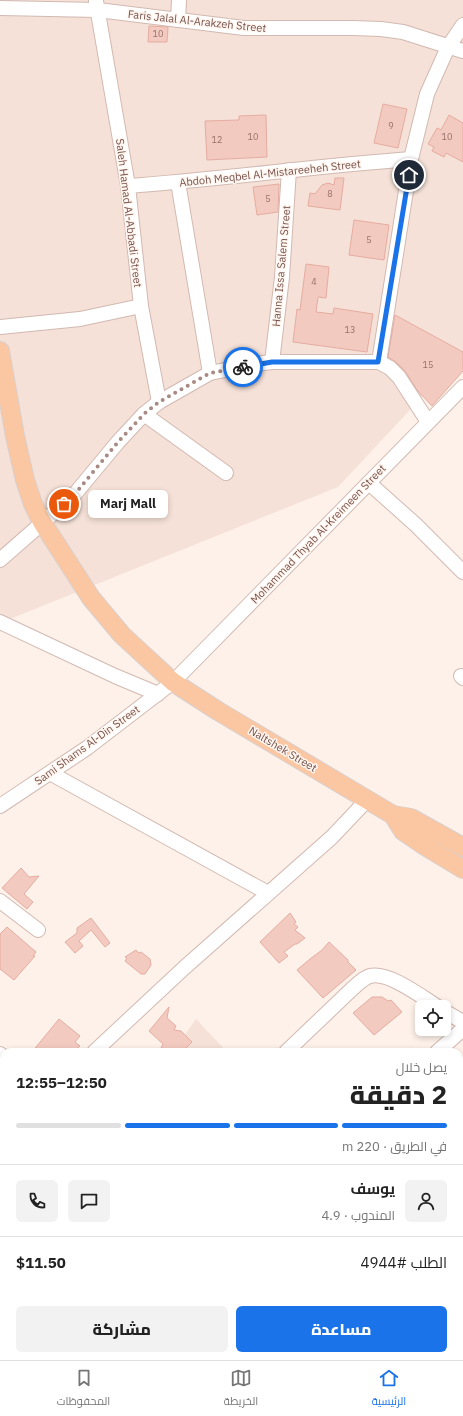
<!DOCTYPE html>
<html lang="ar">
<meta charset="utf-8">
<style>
:root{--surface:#fff;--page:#f2f2f2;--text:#222;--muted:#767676;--line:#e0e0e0;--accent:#1a73e8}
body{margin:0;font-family:"IBM Plex Sans",Cairo,sans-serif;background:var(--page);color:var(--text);direction:rtl;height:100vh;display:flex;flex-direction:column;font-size:15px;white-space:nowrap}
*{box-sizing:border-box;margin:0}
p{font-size:13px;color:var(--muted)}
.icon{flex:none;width:22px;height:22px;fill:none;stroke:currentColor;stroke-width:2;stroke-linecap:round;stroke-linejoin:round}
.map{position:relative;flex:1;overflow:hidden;direction:ltr}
.side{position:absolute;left:0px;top:1048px;width:463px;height:312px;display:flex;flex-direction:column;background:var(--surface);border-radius:12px 12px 0 0;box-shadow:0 2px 6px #0003;direction:rtl}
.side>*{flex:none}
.tools{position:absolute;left:415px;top:1000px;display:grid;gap:8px}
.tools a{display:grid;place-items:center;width:36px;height:36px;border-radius:6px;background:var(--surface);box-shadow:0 2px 6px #0003;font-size:20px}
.pin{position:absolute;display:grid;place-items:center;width:34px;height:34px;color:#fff;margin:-17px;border:2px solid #fff;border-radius:50%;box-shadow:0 1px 4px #0007}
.courier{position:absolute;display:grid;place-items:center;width:40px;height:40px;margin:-20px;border:3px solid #1a73e8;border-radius:50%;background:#fff;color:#222;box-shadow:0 1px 5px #0007}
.bubble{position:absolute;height:28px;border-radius:6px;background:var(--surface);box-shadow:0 2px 6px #0003;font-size:13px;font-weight:800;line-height:28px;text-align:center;direction:rtl}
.head em{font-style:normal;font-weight:800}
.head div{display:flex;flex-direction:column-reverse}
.head{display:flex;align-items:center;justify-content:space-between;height:68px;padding:0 16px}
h1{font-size:26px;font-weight:800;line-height:30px}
.bar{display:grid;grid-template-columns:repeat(4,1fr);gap:6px 4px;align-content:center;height:48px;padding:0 16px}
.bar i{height:5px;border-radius:3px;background:var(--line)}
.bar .selected{background:var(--accent)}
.bar p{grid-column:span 4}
.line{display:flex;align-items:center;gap:10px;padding:0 16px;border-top:1px solid var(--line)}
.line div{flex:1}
.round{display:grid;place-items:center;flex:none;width:42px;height:42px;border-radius:6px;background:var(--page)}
.cta{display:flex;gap:8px;margin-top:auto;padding:8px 16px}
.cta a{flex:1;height:46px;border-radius:6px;background:var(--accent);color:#fff;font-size:16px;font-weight:800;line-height:46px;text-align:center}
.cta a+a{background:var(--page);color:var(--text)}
.dock{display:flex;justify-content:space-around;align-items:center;height:56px;border-top:1px solid var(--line);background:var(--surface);font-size:11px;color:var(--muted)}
.dock a{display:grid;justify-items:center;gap:2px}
.dock .selected{color:var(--accent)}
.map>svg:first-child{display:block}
.residential{fill:#f5e1d7}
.building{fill:#f3cac0;stroke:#e6aca0}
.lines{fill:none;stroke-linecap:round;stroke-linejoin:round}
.minor-casing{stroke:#d2b9b1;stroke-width:16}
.major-casing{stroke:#d9cfcd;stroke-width:20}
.minor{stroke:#fff;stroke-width:14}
.major{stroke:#fbc7a2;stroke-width:18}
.done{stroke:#a78a83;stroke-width:4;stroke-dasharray:0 7.2}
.route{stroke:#1a73e8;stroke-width:5}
.labels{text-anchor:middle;stroke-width:3;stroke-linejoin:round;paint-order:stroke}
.number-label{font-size:9px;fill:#977069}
.street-label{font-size:11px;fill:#78524c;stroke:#fff6f0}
</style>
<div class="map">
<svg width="463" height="1360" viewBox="0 0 463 1360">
<rect width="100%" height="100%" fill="#fdf1e9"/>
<!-- residential -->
<g class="residential">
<polygon points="0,0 463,0 463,353 338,487 0,623"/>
<polygon points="196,1019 227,1052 173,1052"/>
<polygon points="463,1118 463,1360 121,1360 123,1356 459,1356 459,1119"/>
</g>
<!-- building -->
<g class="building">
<polygon points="149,26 168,27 167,42 148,42"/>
<polygon points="383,104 407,109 398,148 374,143"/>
<polygon points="266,115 267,157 207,160 205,121 239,120 239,116"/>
<polygon points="449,115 463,123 463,162 446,153 444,157 432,151 434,147 428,144 437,128 441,130"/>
<polygon points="335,178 344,178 340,210 308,206 310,193 315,194 322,185 328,183 334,185"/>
<polygon points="279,184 278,212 257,215 253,187"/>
<polygon points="354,220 389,225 384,260 349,255"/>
<polygon points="306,264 329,267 326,298 318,297 316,312 333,314 334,308 373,314 367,352 293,342 297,309 300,310"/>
<polygon points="395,315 463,352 463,371 432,406 417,390 405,371 396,362 388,357"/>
<polygon points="21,868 29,877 39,876 24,894 33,902 27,909 2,888"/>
<polygon points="290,913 296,922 294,924 298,927 295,930 305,938 297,944 295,944 284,952 288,956 279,963 260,942"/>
<polygon points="91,918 110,943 105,947 91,930 79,941 83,946 75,953 65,942 77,933 77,928"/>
<polygon points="7,927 36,952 33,956 35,956 14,980 0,969 0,934"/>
<polygon points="329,942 348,960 348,962 356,970 323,998 297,970 310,959 322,950"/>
<polygon points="136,950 139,953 141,952 150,959 151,965 145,974 141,974 125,961 127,958 125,957"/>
<polygon points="372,997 382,997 388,1001 391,1000 402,1012 374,1035 353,1013"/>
<polygon points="169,1007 167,1018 176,1026 174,1030 181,1031 192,1042 182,1052 162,1052 161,1048 163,1044 149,1031"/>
<polygon points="59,1019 80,1036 75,1042 80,1046 73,1052 64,1050 63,1052 32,1052"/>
</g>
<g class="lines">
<defs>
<g id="minor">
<polyline points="96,1 128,186 141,306 159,402"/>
<polyline points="0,8 98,10 244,28 353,28 381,29 403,32 463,51"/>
<polyline points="178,20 179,0"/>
<polyline points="178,182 210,373"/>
<path d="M128 186C223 179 317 166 411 159"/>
<polyline points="0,327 80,319 141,306"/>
<polyline points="272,362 282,277 289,170"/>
<polyline points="379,362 411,159 427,94 448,47 463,25"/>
<polyline points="144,414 226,473"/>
<polyline points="369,483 416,525 463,572"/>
<polyline points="0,560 74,495 118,442 144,414 159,402 210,373 255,364 272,362 379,362 390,368 399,377 428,422"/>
<polyline points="0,622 115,676 158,694"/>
<polyline points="461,676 463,678"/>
<polyline points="50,773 268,893"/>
<polyline points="0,806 87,748 173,682 463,387"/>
<polyline points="0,901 38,930"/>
<polyline points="444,1011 463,1022"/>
<polyline points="94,1052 184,968 332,837 368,799"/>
<path d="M286 1052 352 989C358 984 363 978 370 976 388 971 422 997 438 1007"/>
<polyline points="437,1052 463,1029"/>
<polyline points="0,1054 4,1058"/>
<polyline points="0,1134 4,1131"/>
<polyline points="459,1209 463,1205"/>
<polyline points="253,1356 256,1360"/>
<polyline points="115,1360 119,1356"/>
<polyline points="300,1360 304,1356"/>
</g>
<g id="major">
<polyline points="0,351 15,436 25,480 33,504 42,522 91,598 122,635 173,682 218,711 393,815 411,818 463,847"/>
<polyline points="393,815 403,831 425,846 463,869"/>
</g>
</defs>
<!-- minor casing -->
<use href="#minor" class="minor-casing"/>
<!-- major casing -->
<use href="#major" class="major-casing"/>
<!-- minor -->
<use href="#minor" class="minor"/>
<!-- major -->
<use href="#major" class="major"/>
</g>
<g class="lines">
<!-- done -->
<polyline class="done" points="64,504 74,495 118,442 144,414 159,402 210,373 243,367"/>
<!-- route -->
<polyline class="route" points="243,367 272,362 378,362 409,175"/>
</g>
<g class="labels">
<!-- number labels -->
<g class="number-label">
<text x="158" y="37">10</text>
<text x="391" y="129">9</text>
<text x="253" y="140">10</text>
<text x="447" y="140">10</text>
<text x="217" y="143">12</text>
<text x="330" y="197">8</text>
<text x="268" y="202">5</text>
<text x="369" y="243">5</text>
<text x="314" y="285">4</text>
<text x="350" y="333">13</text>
<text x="428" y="368">15</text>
</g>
<!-- street labels -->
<g class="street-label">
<text transform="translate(197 21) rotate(6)" y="4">Faris Jalal Al-Arakzeh Street</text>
<text transform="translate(270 173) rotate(-6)" y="4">Abdoh Meqbel Al-Mistareeheh Street</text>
<text transform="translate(129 213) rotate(83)" y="4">Saleh Hamad Al-Abbadi Street</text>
<text transform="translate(281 266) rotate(-85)" y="4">Hanna Issa Salem Street</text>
<text transform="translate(318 534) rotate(-46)" y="4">Mohammad Thyab Al-Kreimeen Street</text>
<text transform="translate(87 745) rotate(-36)" y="4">Sami Shams Al-Din Street</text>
<text transform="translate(283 749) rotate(31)" y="4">Naltshek Street</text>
</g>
</g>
</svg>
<div class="tools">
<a><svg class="icon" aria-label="locate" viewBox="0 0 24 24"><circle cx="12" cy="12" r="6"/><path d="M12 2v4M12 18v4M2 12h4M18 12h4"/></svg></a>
</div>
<div class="pin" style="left:64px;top:504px;background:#ea580c"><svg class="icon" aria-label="bag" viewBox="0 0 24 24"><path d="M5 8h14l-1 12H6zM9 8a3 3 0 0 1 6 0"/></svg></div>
<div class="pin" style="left:409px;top:175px;background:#1f2937"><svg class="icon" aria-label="home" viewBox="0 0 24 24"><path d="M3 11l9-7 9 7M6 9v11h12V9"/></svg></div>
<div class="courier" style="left:243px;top:367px"><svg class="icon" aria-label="bike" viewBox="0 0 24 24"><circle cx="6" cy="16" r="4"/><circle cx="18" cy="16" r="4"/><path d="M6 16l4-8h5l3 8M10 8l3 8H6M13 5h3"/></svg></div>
<div class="bubble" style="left:88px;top:490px;width:80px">Marj Mall</div>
<section class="side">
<div class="head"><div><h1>2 دقيقة</h1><p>يصل خلال</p></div><em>12:50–12:55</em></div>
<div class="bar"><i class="selected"></i><i class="selected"></i><i class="selected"></i><i></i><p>في الطريق · 220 m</p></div>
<div class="line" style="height:72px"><a class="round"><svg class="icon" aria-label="person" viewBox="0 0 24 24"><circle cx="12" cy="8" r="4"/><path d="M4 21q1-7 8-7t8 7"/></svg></a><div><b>يوسف</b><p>المندوب · 4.9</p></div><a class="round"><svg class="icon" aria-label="chat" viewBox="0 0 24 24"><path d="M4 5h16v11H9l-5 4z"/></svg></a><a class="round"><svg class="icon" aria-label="phone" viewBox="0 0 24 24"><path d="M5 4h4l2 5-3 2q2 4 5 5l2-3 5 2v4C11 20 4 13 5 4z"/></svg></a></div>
<div class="line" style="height:52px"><div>الطلب #4944</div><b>$11.50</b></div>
<div class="cta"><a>مساعدة</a><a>مشاركة</a></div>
</section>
</div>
<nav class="dock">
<a class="selected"><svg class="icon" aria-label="home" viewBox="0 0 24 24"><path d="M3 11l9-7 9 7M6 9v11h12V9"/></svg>الرئيسية</a>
<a><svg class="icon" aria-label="map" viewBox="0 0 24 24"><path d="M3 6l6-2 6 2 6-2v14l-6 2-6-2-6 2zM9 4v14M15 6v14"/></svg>الخريطة</a>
<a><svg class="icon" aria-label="saved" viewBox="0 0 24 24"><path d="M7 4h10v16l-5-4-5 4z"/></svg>المحفوظات</a>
</nav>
